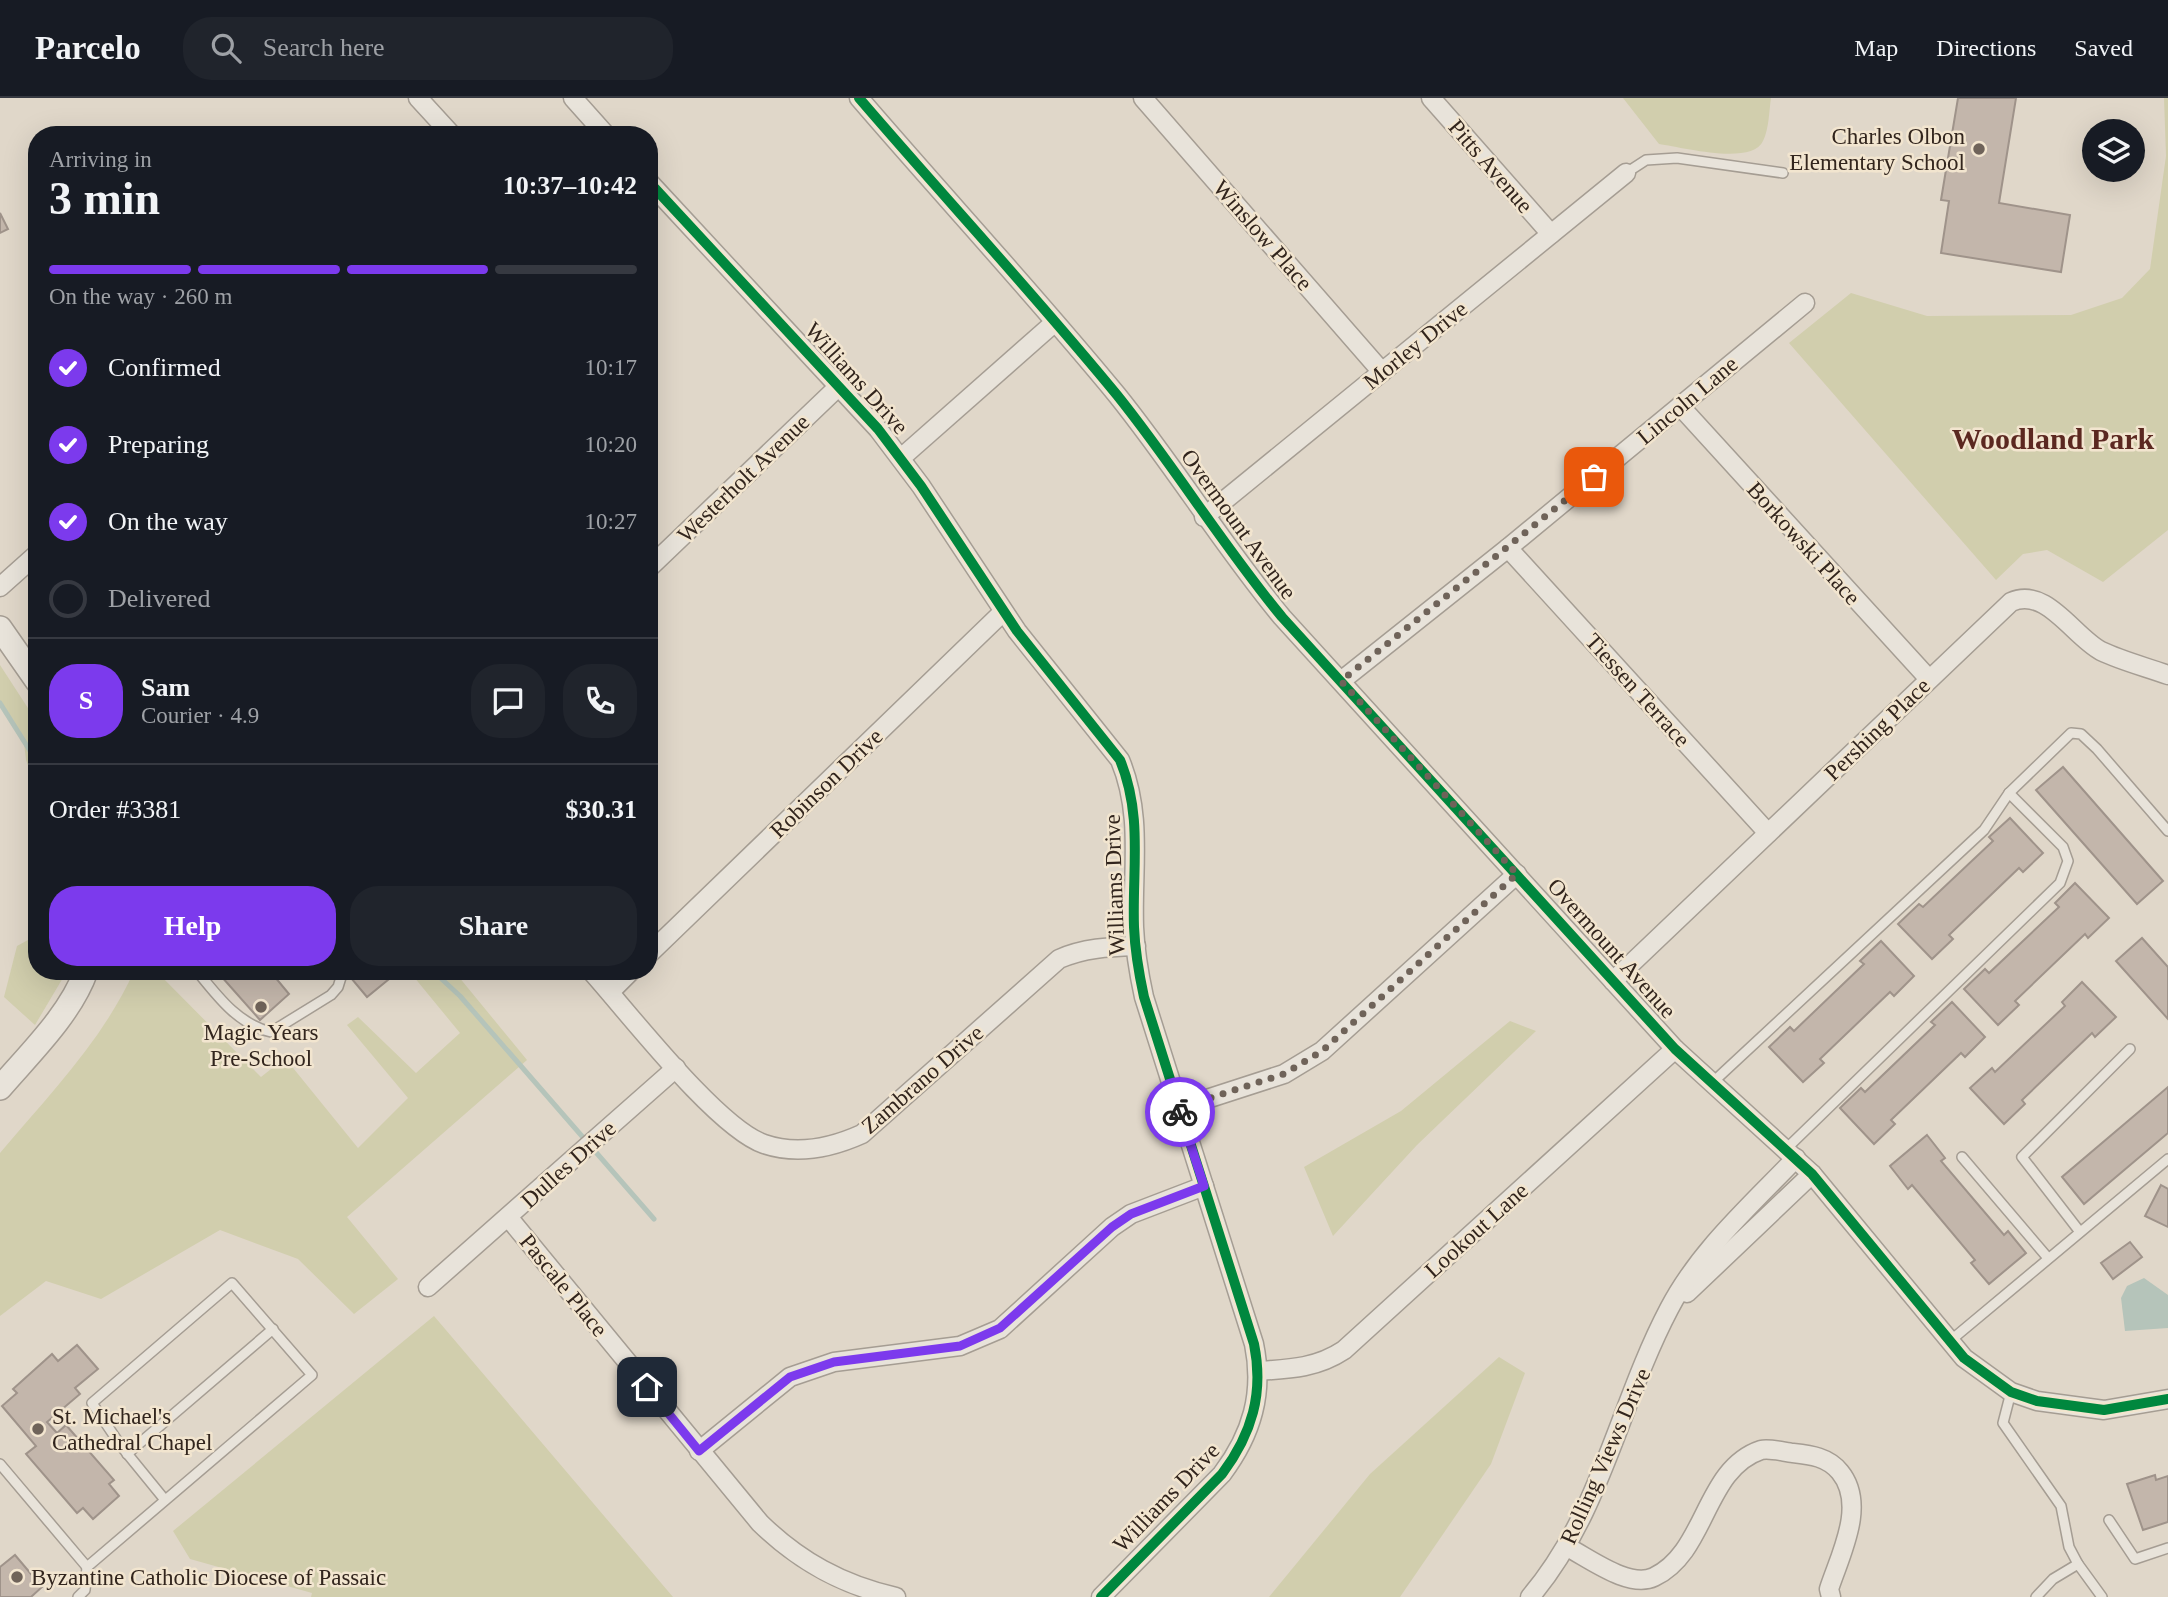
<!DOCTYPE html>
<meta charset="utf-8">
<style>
:root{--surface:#171b24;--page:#20242c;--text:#f1f3f6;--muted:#9ea1a6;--line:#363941;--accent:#7c3aed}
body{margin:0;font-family:"Times New Roman",serif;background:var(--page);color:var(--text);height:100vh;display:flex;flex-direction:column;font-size:26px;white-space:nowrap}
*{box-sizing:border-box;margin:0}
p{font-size:23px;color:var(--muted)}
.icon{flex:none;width:38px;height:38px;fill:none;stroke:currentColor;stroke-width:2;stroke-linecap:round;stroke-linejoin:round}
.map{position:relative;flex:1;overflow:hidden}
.details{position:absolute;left:28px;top:28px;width:630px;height:854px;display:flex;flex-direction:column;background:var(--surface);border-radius:28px;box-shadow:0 7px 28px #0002}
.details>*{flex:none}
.tools{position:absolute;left:2082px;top:21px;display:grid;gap:14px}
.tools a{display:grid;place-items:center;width:63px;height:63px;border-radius:50%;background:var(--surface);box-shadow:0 7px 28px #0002;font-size:35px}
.pin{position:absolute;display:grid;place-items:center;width:60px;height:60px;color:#fff;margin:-30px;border-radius:14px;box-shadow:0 4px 10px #0006}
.courier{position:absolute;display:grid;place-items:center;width:70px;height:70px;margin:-35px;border:5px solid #7c3aed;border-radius:50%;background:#fff;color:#222;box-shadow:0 2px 9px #0007}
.overview em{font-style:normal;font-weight:800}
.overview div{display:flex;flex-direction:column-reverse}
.overview{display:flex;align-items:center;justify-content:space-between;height:119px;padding:0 21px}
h1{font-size:46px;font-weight:800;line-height:52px}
.bar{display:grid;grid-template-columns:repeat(4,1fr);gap:10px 7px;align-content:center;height:84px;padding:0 21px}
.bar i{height:9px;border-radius:5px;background:var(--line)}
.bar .active{background:var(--accent)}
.bar p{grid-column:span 4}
.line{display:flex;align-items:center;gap:18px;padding:0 21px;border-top:2px solid var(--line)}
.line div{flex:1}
.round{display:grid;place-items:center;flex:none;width:74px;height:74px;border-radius:28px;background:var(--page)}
ol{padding:0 21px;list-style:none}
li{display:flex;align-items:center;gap:21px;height:77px}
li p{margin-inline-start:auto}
li .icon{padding:7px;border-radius:50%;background:var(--accent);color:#fff;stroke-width:4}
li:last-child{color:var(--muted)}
li i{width:38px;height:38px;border:4px solid var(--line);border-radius:50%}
.primary-button{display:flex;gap:14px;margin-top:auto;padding:14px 21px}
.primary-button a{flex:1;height:80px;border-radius:28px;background:var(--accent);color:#fff;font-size:28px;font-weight:800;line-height:80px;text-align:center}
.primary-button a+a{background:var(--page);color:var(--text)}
header{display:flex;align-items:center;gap:42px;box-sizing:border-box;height:98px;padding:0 35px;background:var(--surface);border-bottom:2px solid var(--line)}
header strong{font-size:33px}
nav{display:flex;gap:38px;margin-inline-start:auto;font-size:24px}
.search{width:490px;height:63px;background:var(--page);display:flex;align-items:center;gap:18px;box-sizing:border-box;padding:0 24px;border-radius:28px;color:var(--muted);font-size:26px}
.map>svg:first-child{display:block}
.green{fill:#d1cead}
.water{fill:#b5c4ba}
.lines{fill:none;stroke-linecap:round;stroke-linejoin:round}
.stream{stroke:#b5c4ba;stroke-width:5}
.building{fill:#c3b6ab;stroke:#9f938a;stroke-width:2}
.service-casing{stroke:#a59d93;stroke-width:12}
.minor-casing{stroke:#a59d93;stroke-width:21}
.tertiary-casing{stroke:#a59d93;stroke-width:26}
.service{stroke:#e8e3da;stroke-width:9}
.minor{stroke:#e8e3da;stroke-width:18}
.tertiary{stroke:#e8e3da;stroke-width:23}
.cycleway-casing{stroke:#f2e5cf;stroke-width:15}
.cycleway{stroke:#00873e;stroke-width:10}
.done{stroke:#6f6359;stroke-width:7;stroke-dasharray:0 12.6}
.route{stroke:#7c3aed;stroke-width:9}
.poi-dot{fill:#6f6359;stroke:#f2e5cf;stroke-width:2.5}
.labels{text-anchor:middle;stroke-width:5;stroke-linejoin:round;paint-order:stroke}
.poi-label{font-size:23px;fill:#32251d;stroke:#f2e5cf;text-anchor:start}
.street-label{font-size:23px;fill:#32251d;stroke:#f2e5cf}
.district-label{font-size:30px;font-weight:bold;fill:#5b2820;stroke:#f2e5cf}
</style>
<header>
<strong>Parcelo</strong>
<div class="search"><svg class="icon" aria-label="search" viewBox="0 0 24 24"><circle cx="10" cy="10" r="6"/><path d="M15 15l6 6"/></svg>Search here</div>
<nav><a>Map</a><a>Directions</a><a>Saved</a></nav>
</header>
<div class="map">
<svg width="2168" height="1499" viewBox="0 0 2168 1499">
<rect width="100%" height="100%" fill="#e0d7c9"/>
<!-- green -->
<g class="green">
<path d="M1623 0H1771C1769 13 1769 31 1763 43 1752 68 1681 49 1659 46Z"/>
<polygon points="2164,0 2168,0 2168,432 2103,484 2047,452 2023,456 1996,482 1789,245 1851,195 1927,218 2071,217 2122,200 2150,171 2166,58"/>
<polygon points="0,567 37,624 37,691 26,662 24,645 0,605"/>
<polygon points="37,837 37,873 67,873 35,927 4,899 17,848"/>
<path d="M134 873H156L261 979 285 960 358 1050 408 1000 347 927 358 919 416 975 460 935 409 873H454L527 962 347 1119 398 1181 354 1216 298 1161 220 1132 101 1201 46 1183 0 1218V1055C49 997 103 942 134 873Z"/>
<polygon points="1510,923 1536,933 1417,1047 1333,1138 1304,1069 1401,1013"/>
<polygon points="434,1218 673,1499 311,1499 312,1495 190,1461 173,1433"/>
<polygon points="1499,1259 1525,1275 1491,1366 1400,1499 1269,1499 1370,1376"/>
</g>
<!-- water -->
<polygon class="water" points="2144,1180 2168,1197 2168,1230 2125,1233 2121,1200 2127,1188"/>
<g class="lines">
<!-- stream -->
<g class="stream">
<polyline points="0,605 37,664"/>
<polyline points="433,873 460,898 654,1121"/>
</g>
</g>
<!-- building -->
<g class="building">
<polygon points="1958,0 2016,0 1999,105 2070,117 2061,174 1941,155 1949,103 1941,102"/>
<polygon points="0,115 8,131 0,135"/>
<polygon points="2063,669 2163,783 2137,806 2036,692"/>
<polygon points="2010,720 2043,755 2023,774 2019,770 1949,837 1953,841 1932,861 1898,826 1919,806 1923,809 1993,743 1989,739"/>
<polygon points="2075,785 2109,820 2088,840 2085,836 2015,903 2019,907 1998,927 1964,891 1985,871 1989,875 2059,809 2055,805"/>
<polygon points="2142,840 2168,869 2168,921 2116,863"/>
<polygon points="1881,843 1914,878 1894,898 1890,894 1820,961 1824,965 1803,984 1769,949 1790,929 1794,933 1864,866 1860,863"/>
<polygon points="227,873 251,873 254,877 258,873 270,873 289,896 260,922 221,878"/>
<polygon points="392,873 394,877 367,899 346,874"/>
<polygon points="2082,884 2116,919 2095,939 2092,935 2022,1002 2025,1006 2004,1026 1970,990 1992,970 1995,974 2065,908 2062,904"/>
<polygon points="1952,904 1985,939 1965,959 1961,955 1891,1022 1895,1026 1874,1046 1840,1010 1861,990 1865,994 1935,927 1931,924"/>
<polygon points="2168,989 2168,1035 2084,1106 2062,1079"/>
<polygon points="1927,1037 1945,1060 1941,1063 2004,1137 2008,1133 2026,1155 1989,1186 1971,1165 1975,1162 1912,1087 1908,1091 1890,1068"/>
<polygon points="2161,1087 2168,1091 2168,1129 2145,1118"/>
<polygon points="2130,1144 2142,1159 2113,1181 2101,1165"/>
<polygon points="77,1247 98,1271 75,1290 80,1296 47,1324 57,1335 66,1327 114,1382 109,1386 119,1398 93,1421 83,1410 77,1415 26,1356 36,1348 2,1308 17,1295 13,1291 52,1256 58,1263"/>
<polygon points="2155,1377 2156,1382 2168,1378 2168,1424 2143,1432 2127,1386"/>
<polygon points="15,1457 42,1489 31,1499 0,1499 0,1469"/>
</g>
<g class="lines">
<defs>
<g id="service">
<polyline points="1626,75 1646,62 1677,60 1783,75"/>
<path d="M197 873C218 899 238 926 271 934L331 897 338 889 343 873"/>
<polyline points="1712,985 1984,732 2009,695 2071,635 2081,636 2097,651 2168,733"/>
<polyline points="1786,1051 2060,785 2068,763 2063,749 2009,695"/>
<polyline points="1962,1059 2048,1160"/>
<polyline points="2080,1134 2022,1059 2130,951"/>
<polyline points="1950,1243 2168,1061"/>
<polyline points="2011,1294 2003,1325 2061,1408 2069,1449 2078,1466"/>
<polyline points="127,1356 273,1231"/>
<polyline points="0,1366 87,1469 312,1277 232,1185 92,1305 121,1348 165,1402"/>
<polyline points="2109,1422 2135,1461 2168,1450"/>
<polyline points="78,1499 85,1492 87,1469"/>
<polyline points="2036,1499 2053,1481 2078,1466 2102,1499"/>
</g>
<g id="minor">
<polyline points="418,0 452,37"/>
<polyline points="573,0 606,37"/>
<path d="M859 0C944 99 1034 196 1117 297 1175 369 1223 448 1282 519L1675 951 1812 1076 1964 1260 2011 1294 2037 1303 2104 1312 2168 1301"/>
<polyline points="1143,0 1382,274"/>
<polyline points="1431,0 1551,136"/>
<path d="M649 84 878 331 921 388 1017 533 1120 662C1143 717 1132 772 1134 829 1135 853 1139 876 1144 899L1254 1246C1264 1295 1252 1336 1222 1376L1101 1499"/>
<polyline points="1680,308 1929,581"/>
<polyline points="901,360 1054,225"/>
<polyline points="1204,419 1626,75"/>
<polyline points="1508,450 1768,735"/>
<polyline points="649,470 838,289"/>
<polyline points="0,489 37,456"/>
<polyline points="1341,583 1508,450 1805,205"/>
<polyline points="649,856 1003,514"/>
<path d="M591 873C627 913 717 1030 764 1046 796 1057 831 1050 862 1036L1059 861C1084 850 1108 849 1136 848"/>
<path d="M1613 883 2011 504C2046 488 2073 538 2101 553 2122 563 2146 569 2168 577"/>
<polyline points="610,894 631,873"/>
<polyline points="1179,1010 1284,976 1322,953 1517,776"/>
<path d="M508 1119 760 1425C799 1463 842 1487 896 1499"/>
<polyline points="428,1189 676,970"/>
<polyline points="1687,1195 1812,1076"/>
<path d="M1258 1273C1290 1271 1317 1270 1344 1252L1675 951"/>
<polyline points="699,1353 790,1279 834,1264 960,1248 1000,1231 1112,1129 1131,1116 1204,1088"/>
<path d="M1567 1449C1589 1460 1629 1491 1654 1479 1707 1454 1704 1371 1761 1352 1770 1350 1784 1354 1793 1355 1811 1357 1828 1359 1840 1374 1867 1407 1840 1457 1829 1491L1831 1499"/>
<path d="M1530 1499C1601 1416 1619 1306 1669 1211 1699 1153 1751 1107 1796 1060"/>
</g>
<g id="tertiary">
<polyline points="0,530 37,583"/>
<path d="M0 990C30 955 70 917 86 873"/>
</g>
</defs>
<!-- service casing -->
<use href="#service" class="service-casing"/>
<!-- minor casing -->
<use href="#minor" class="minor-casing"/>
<!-- tertiary casing -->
<use href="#tertiary" class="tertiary-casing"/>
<!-- service -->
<use href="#service" class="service"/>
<!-- minor -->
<use href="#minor" class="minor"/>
<!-- tertiary -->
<use href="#tertiary" class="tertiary"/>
<defs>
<g id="cycleway">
<path d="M859 0C944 99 1034 196 1117 297 1175 369 1223 448 1282 519L1675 951 1812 1076 1964 1260 2011 1294 2037 1303 2104 1312 2168 1301"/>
<path d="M649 84 878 331 921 388 1017 533 1120 662C1143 717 1132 772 1134 829 1135 853 1139 876 1144 899L1254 1246C1264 1295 1252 1336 1222 1376L1101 1499"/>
</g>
</defs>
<!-- cycleway casing -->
<use href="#cycleway" class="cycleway-casing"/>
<!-- cycleway -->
<use href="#cycleway" class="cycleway"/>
</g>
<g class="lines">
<!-- done -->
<polyline class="done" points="1180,1014 1179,1010 1284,976 1322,953 1517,776 1341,583 1594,379"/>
<!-- route -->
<polyline class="route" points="647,1289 699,1353 790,1279 834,1264 960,1248 1000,1230 1112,1129 1131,1116 1204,1088 1180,1014"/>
</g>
<!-- markers -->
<g class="poi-dot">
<circle cx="1979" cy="51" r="7"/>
<circle cx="261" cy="909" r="7"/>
<circle cx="38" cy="1331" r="7"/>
<circle cx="17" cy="1479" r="7"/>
</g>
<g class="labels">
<!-- poi labels -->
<g class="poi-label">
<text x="1965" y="46" text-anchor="end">Charles Olbon<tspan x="1965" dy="26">Elementary School</tspan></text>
<text x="261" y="942" text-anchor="middle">Magic Years<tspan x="261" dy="26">Pre-School</tspan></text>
<text x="52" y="1326">St. Michael's<tspan x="52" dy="26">Cathedral Chapel</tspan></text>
<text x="31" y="1487">Byzantine Catholic Diocese of Passaic</text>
</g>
<!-- street labels -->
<g class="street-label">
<text transform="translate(1491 68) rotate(49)" y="8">Pitts Avenue</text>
<text transform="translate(1263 137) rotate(49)" y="8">Winslow Place</text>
<text transform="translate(1415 247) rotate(-39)" y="8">Morley Drive</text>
<text transform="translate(857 280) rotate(48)" y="8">Williams Drive</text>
<text transform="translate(1687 302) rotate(-40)" y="8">Lincoln Lane</text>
<text transform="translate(743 380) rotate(-44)" y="8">Westerholt Avenue</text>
<text transform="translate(1239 426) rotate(54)" y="8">Overmount Avenue</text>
<text transform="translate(1804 445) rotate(48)" y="8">Borkowski Place</text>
<text transform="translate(1638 592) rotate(48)" y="8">Tiessen Terrace</text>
<text transform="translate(1877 631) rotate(-44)" y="8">Pershing Place</text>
<text transform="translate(826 685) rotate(-44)" y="8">Robinson Drive</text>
<text transform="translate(1114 787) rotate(-92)" y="8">Williams Drive</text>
<text transform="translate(1612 850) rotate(48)" y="8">Overmount Avenue</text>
<text transform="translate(922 981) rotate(-41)" y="8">Zambrano Drive</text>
<text transform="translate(568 1066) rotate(-42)" y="8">Dulles Drive</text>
<text transform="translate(1476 1132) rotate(-42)" y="8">Lookout Lane</text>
<text transform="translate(564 1187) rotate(51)" y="8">Pascale Place</text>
<text transform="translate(1605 1358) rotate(-66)" y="8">Rolling Views Drive</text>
<text transform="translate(1166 1399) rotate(-46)" y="8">Williams Drive</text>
</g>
<!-- district labels -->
<g class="district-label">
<text x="2053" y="351">Woodland Park</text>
</g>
</g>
</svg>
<div class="tools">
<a><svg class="icon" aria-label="layers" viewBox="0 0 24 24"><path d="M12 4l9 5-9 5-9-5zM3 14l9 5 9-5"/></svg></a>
</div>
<div class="pin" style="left:1594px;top:379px;background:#ea580c"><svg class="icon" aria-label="bag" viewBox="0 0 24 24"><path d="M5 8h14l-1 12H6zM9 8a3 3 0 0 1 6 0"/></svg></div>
<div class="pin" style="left:647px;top:1289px;background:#1f2937"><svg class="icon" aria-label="home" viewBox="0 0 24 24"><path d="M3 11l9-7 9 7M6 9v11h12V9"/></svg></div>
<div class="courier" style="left:1180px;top:1014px"><svg class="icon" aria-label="bike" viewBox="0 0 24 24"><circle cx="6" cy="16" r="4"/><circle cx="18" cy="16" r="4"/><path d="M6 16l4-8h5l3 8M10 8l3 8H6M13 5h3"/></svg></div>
<section class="details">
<div class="overview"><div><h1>3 min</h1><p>Arriving in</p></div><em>10:37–10:42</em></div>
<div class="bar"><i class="active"></i><i class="active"></i><i class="active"></i><i></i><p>On the way · 260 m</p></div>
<ol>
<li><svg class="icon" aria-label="check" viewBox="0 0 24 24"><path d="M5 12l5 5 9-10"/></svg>Confirmed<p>10:17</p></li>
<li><svg class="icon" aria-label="check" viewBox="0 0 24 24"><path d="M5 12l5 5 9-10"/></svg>Preparing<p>10:20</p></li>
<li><svg class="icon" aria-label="check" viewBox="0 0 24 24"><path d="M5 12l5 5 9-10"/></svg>On the way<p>10:27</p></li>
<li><i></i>Delivered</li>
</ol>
<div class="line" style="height:126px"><b class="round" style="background:var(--accent);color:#fff">S</b><div><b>Sam</b><p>Courier · 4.9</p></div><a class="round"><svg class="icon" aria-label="chat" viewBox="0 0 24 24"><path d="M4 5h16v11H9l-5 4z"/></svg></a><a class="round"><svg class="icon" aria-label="phone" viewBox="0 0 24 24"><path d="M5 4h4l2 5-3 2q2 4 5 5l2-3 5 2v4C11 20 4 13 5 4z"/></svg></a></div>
<div class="line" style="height:91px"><div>Order #3381</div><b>$30.31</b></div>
<div class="primary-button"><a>Help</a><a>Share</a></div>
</section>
</div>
